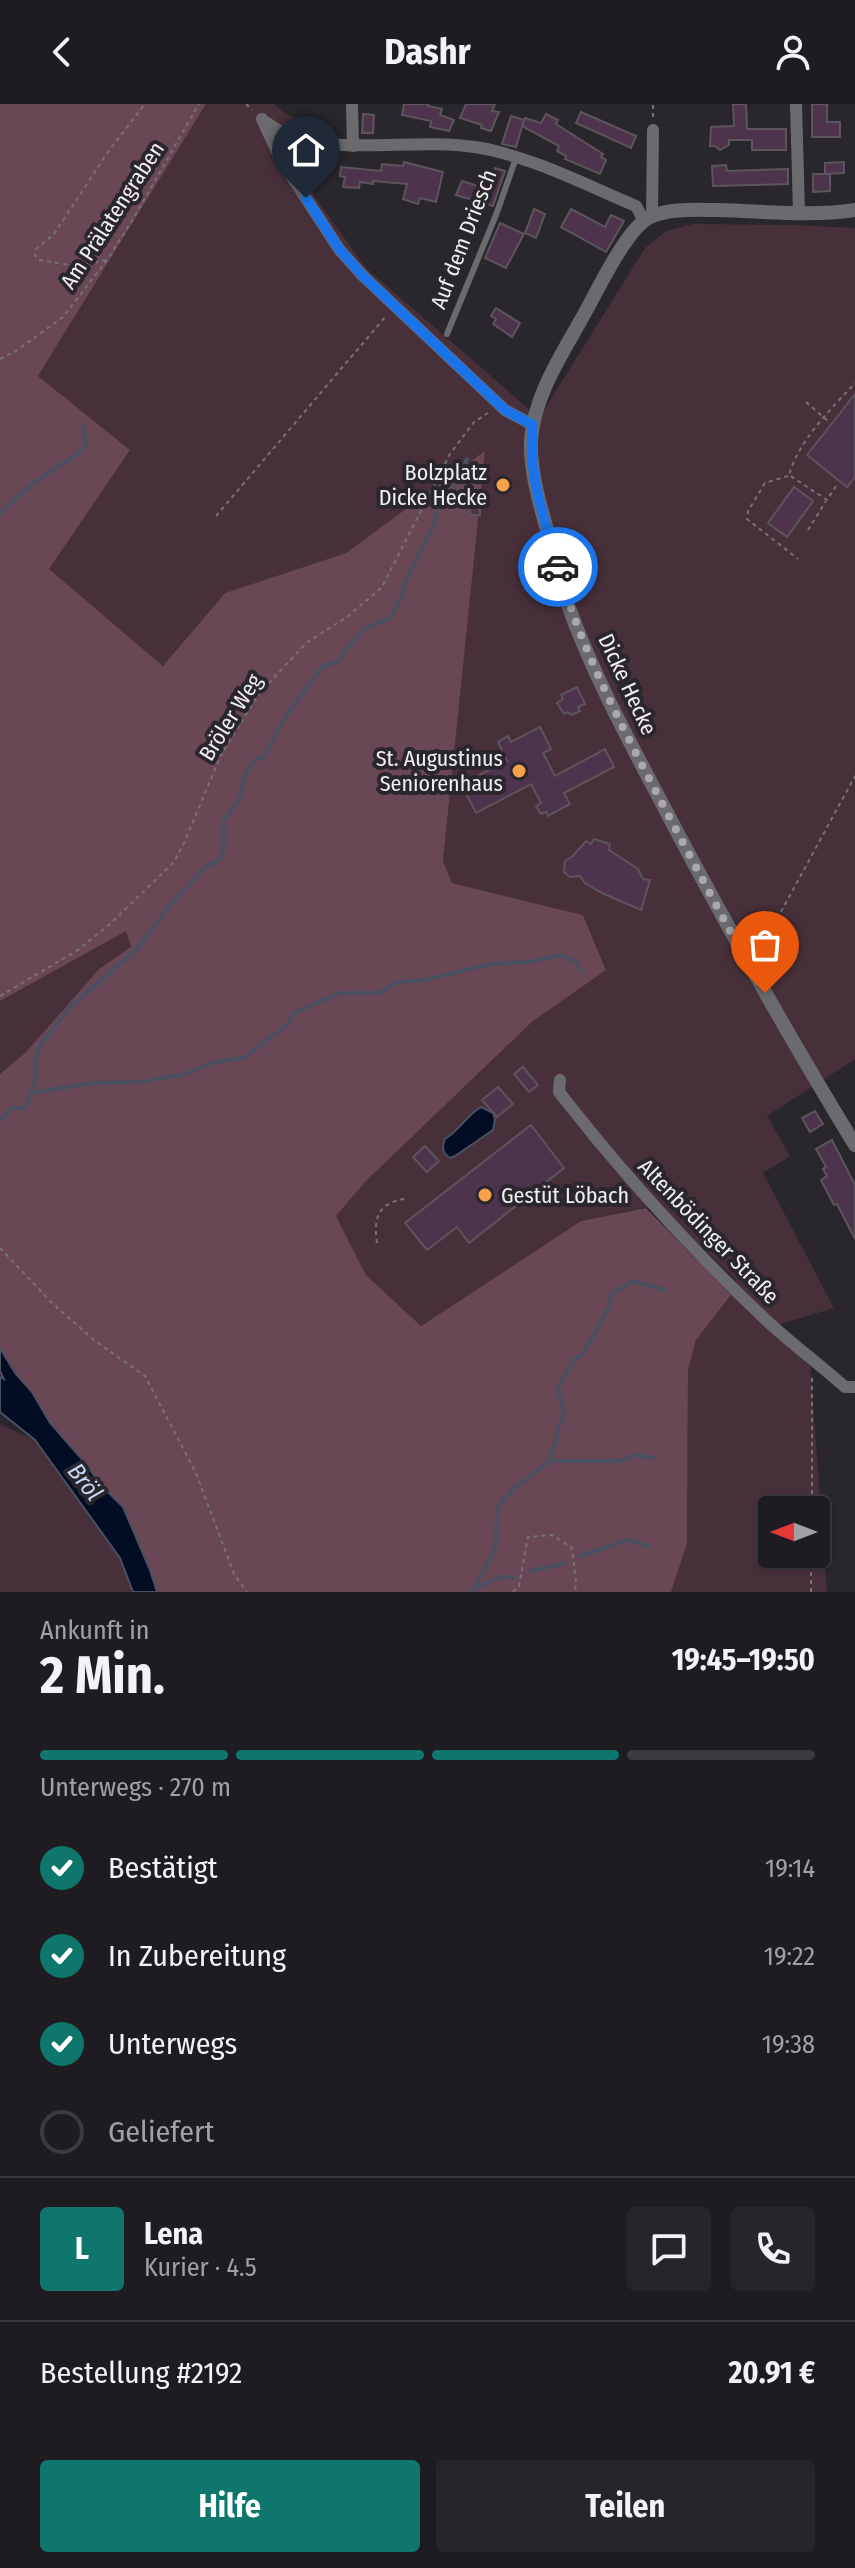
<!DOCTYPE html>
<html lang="de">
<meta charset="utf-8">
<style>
:root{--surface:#1f1c21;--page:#27252a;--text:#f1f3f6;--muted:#a1a1a5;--line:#3c3a3f;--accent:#0f766e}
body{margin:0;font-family:"Fira Sans Condensed",sans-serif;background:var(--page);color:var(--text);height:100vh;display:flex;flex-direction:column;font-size:30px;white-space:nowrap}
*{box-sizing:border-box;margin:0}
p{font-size:26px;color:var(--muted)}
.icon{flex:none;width:44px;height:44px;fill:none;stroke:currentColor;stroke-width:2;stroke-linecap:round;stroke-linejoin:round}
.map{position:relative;height:1488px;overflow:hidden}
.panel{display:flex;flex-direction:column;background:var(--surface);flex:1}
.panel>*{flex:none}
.needle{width:52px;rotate:270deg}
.controls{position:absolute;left:758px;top:1392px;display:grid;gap:16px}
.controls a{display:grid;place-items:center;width:72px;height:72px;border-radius:8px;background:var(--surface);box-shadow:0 2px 6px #0004,0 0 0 2px var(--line);font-size:40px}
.pin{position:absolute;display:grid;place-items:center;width:68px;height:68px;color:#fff;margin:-82px -34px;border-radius:50% 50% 50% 0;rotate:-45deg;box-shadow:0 0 8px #0007}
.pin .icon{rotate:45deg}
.courier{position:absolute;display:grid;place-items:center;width:80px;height:80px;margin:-40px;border:6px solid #1a73e8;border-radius:50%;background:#fff;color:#222;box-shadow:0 2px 10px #0007}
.overview em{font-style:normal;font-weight:700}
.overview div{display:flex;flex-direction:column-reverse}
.overview{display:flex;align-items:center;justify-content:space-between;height:136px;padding:0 40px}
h1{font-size:52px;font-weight:700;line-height:60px}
.bar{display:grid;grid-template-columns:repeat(4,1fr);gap:12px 8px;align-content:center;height:96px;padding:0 40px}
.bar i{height:10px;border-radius:6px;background:var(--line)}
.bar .selected{background:var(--accent)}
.bar p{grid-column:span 4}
.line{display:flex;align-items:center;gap:20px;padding:0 40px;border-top:2px solid var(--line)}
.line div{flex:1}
.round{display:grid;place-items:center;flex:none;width:84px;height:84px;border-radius:8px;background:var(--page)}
ol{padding:0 40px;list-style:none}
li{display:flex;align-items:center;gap:24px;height:88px}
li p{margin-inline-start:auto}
li .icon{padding:8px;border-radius:50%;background:var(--accent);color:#fff;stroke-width:4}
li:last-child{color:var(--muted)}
li i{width:44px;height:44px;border:4px solid var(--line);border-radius:50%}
.cta{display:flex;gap:16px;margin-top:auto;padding:16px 40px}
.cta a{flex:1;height:92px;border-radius:8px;background:var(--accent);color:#fff;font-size:32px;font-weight:700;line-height:92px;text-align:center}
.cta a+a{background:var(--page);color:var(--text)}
header{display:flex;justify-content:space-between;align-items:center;height:104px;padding:0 40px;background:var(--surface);font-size:36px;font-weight:700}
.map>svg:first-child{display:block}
.green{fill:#48303a;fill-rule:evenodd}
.forest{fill:#6a4755}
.water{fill:#020c23;stroke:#4a5061;stroke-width:2}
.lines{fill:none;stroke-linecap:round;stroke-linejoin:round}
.stream{stroke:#4a5061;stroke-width:4}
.building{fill:#4d334b;stroke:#5c555b;stroke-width:2}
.path{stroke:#757378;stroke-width:2;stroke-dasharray:4 4;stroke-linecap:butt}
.service{stroke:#6b6b6f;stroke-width:6}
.minor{stroke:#6b6b6f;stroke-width:12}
.tertiary{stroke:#6b6b6f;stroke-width:14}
.done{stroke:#aba9ad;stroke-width:8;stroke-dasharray:0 14.4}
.route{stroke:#1a73e8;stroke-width:10}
.poi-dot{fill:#f8a14a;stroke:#29262c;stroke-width:3}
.labels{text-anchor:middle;stroke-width:8;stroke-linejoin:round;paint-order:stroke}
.street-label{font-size:22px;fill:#f1eff3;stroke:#29262c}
.poi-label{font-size:22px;fill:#f1eff3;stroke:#29262c;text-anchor:end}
.water-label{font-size:24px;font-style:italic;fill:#c4d7f7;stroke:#29262c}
</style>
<header><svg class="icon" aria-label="back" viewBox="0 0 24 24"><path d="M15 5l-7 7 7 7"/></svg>Dashr<svg class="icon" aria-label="person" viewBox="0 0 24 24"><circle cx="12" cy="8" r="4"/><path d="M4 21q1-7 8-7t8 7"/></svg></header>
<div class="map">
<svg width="855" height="1488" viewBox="0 0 855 1488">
<rect width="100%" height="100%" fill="#29262c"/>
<!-- green -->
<g class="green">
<path d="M206 0H274L283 8 314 23 294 64 366 164 539 314 645 144 666 127 693 120 795 121 855 124V955L767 1012 790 1052 763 1069 834 1204 771 1223 810 1258 827 1488H671L687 1440 688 1266 696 1236 731 1191 736 1176 658 1101 581 1117 421 1222 366 1171 336 1112 365 1078 533 917 606 865 583 811 452 779 443 757 484 349 346 449 225 489 163 562 48 465 130 346 38 272ZM772 1406H816V1450H772Z"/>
<polygon points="126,826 131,843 99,865 25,949 0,970 0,897"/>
<polygon points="0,1320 34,1336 71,1383 120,1454 133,1488 0,1488"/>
</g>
<!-- forest -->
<polygon class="forest" points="0,0 206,0 38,272 130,346 49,465 163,562 225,489 346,449 485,347 443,757 452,779 583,811 606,866 533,917 365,1078 336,1112 366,1171 421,1222 581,1117 646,1104 731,1191 696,1236 688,1266 687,1440 671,1488 157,1488 123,1403 98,1378 87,1361 50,1319 32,1288 15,1269 0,1244 0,970 25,949 99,865 131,843 126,827 0,897"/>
<!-- water -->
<g class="water">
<path d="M481 1003 493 1009 495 1015 493 1026 455 1052 450 1054C442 1049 442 1043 445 1035 459 1027 466 1012 481 1003Z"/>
<polygon points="0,1244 15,1269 32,1288 50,1319 87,1361 98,1378 123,1403 150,1466 157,1488 133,1488 120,1454 35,1336 0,1308 0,1273 4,1275 0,1267"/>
</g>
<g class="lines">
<!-- stream -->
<g class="stream">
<path d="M0 410C13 396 28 382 44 372 60 361 74 355 86 341L83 322"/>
<polyline points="31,989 92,979 139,978 186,970 214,958 243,954 288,920 294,909 339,889 379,889 398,878 424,876 491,860 528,858 562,851 576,858 582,867"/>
<polyline points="0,1015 3,1015 11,1004 24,1004 28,999 37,969 35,963 38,944 71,902 137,845 171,800 206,763 220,755 224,744 224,716 239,696 244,674 252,659 258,654 264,653 284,615 322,563 339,557 347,544 364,525 390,514 404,488 403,482 434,420 437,406 447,396 467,355"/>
<polyline points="549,1357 620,1357 634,1351 653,1354"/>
<polyline points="580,1452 627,1436 649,1442"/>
<polyline points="531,1467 565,1459"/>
<polyline points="475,1484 501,1473 513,1473"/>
<polyline points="472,1488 496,1443 497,1404 511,1387 549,1357 557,1334 557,1324 564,1312 558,1284 574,1255 582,1251 594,1231 610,1201 611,1190 633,1177 665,1186"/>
</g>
</g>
<!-- building -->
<g class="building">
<polygon points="404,0 429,0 428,2 442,5 440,11 454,16 449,27 430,23 431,17 402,11"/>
<polygon points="466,0 495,0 492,7 499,8 491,27 481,24 482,21 460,14"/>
<polygon points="733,0 746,0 747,25 786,25 786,46 752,46 752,36 729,36 729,41 720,46 715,42 710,42 711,23 734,22"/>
<polygon points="812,0 827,0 827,18 840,18 840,33 812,33"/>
<polygon points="581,8 636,32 631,44 576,19"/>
<polygon points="363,10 374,11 373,29 362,29"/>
<polygon points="546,10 558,16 556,20 603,50 601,53 606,56 600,70 565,55 566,52 557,47 559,42 522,22 525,14 541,19"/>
<polygon points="511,12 524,16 516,43 502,40"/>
<polygon points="404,58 443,68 436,98 420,94 418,100 403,95 407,80 373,77 373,80 360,78 359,84 343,83 345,73 340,72 341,63 381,67 382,60 403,62"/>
<polygon points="844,58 844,69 825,70 825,59"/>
<polygon points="726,61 727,67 788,65 788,80 713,82 712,62"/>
<polygon points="495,64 505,67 493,102 456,91 462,77 488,85"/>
<polygon points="813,70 830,70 830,87 813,88"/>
<polygon points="534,105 545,110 536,134 525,129"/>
<polygon points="571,105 605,123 611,111 624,117 606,148 561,123"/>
<polygon points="500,119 524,130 506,164 485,154"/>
<polygon points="496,204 520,219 512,233 493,220 496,215 491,212"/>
<polygon points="855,290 855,373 847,383 807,351"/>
<polygon points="794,383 813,397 787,433 768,419"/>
<polygon points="471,398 480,398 480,411 470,411"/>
<polygon points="577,583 585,600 578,603 580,607 571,611 568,608 564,610 557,599 563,595 561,591"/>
<polygon points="540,623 551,645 543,649 555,672 605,645 614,663 564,689 570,700 548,712 546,708 541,710 536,702 541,699 531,680 476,709 461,680 507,657 498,638 508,632 511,638"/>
<polygon points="594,735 610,740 609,746 638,765 643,775 650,776 641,806 602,789 585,779 580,772 570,773 564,768 565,757 573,752 586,737 591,740"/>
<polygon points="523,963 538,981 529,988 514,970"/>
<polygon points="498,983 513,1000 497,1013 482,996"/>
<polygon points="815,1007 823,1020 810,1028 802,1014"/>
<polygon points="531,1021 564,1064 469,1139 457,1123 427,1146 405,1119"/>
<polygon points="832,1036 855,1081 855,1135 837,1100 834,1101 821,1076 827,1072 823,1065 826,1063 816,1045"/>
<polygon points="425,1042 439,1057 427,1068 413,1053"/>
</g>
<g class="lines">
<!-- path -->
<g class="path">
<polyline points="246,0 252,6"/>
<polyline points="653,13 653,0"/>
<polyline points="106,156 77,162 39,156 35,151 36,145 54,130 108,48 145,0"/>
<polyline points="0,255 16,247 63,213 107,156 133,115 199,0"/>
<polyline points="806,298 829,318"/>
<polyline points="788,372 765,379 748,407 747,415 798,455"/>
<path d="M836 382 827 396 789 371C799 336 831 305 855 279"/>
<polyline points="216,412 386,212"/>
<polyline points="808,426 826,397"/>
<polyline points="758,850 855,672"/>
<polyline points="0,892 78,846 110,820 174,758 184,739 221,651 258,591 306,539 347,513 382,483 450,350 474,318 488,309"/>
<path d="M377 1139C373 1111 379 1099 408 1094"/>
<polyline points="0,1144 52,1199 95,1237 145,1272 196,1369 234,1470 247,1488"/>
<polyline points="812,1406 812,1271"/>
<polyline points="513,1488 519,1482 528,1433 552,1431 572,1444 576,1477 575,1488"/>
<polyline points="811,1488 811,1450"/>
</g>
<!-- service -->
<polyline class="service" points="447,230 496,111 516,54"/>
<!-- minor -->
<g class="minor">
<polyline points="352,0 353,42"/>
<polyline points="796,0 799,108"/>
<polyline points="262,15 281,56 339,145 363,172 505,306 533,321"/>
<path d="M264 17C276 25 289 34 303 36 359 48 418 35 475 43 528 51 586 81 636 102L644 117"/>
<polyline points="652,112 653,26"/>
<path d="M560 976 559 988C622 1069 691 1145 765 1215 791 1239 819 1260 845 1283H855"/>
</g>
<!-- tertiary -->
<path class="tertiary" d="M855 106C811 113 762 107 718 106 696 106 670 104 650 113 628 123 599 183 587 205 565 246 534 289 531 337 530 372 542 407 551 440 557 460 561 481 568 501 596 579 638 653 676 726 733 833 792 938 855 1041"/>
</g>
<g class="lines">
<!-- done -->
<path class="done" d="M558 463C582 549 625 628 666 707 699 768 730 829 765 889"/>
<!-- route -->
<path class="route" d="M306 94 339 145 363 172 505 306 533 321C527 370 545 417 558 463"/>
</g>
<!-- markers -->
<g class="poi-dot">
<circle cx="503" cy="381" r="8"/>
<circle cx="519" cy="667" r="8"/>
<circle cx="485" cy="1091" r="8"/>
</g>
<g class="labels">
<!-- street labels -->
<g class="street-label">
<text transform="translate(112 111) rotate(-57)" y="8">Am Prälatengraben</text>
<text transform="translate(463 135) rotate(-69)" y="8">Auf dem Driesch</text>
<text transform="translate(628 580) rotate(65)" y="8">Dicke Hecke</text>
<text transform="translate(230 613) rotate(-58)" y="8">Bröler Weg</text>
<text transform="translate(709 1127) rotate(46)" y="8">Altenbödinger Straße</text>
</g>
<!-- poi labels -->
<g class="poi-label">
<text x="487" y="376">Bolzplatz<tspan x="487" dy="25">Dicke Hecke</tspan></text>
<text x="503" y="662">St. Augustinus<tspan x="503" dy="25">Seniorenhaus</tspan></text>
<text x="501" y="1099" text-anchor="start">Gestüt Löbach</text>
</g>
<!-- water labels -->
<g class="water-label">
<text transform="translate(85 1378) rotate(52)" y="8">Bröl</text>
</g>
</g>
</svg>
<div class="controls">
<a><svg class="needle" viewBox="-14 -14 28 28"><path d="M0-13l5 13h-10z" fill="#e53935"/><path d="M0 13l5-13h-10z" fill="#a1a1a5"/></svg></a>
</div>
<div class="pin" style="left:765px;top:889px;background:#ea580c"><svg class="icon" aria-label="bag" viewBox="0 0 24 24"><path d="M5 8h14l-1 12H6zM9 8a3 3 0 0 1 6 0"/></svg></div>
<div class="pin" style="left:306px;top:94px;background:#1f2937"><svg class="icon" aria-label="home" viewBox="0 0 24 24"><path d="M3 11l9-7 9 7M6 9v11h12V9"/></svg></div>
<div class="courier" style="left:558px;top:463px"><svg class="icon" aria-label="car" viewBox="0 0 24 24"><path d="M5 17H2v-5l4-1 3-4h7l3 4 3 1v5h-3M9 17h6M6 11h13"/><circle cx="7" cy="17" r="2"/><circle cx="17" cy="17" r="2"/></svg></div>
</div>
<section class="panel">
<div class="overview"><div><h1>2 Min.</h1><p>Ankunft in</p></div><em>19:45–19:50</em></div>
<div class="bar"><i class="selected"></i><i class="selected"></i><i class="selected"></i><i></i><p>Unterwegs · 270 m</p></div>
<ol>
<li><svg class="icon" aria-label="check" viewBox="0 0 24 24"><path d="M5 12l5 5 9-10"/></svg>Bestätigt<p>19:14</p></li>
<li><svg class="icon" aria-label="check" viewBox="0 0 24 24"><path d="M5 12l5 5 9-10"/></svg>In Zubereitung<p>19:22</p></li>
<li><svg class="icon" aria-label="check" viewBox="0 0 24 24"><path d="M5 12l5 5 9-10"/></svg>Unterwegs<p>19:38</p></li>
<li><i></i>Geliefert</li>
</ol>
<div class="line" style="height:144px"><b class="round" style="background:var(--accent);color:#fff">L</b><div><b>Lena</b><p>Kurier · 4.5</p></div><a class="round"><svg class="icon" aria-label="chat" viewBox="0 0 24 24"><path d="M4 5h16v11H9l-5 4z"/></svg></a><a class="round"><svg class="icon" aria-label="phone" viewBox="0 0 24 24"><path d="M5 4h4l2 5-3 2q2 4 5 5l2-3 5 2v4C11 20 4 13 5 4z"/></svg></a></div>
<div class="line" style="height:104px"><div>Bestellung #2192</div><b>20.91 €</b></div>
<div class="cta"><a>Hilfe</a><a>Teilen</a></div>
</section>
